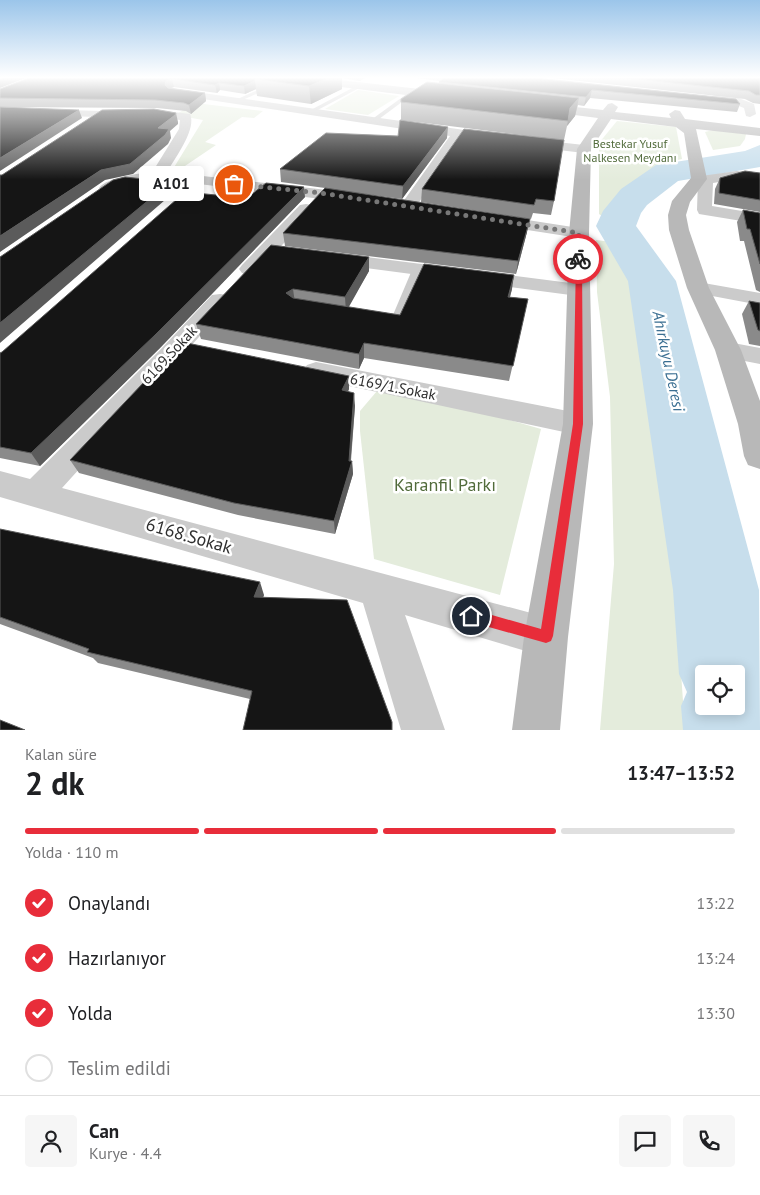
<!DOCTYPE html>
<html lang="tr">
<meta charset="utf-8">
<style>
:root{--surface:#fff;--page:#f6f6f6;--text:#202124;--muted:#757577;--line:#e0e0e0;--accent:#e82d3a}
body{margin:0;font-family:"PT Sans",sans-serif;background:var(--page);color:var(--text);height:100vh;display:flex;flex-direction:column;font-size:19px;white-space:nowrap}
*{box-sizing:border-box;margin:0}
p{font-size:16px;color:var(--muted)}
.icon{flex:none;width:28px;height:28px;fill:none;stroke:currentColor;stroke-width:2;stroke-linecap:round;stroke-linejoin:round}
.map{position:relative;height:730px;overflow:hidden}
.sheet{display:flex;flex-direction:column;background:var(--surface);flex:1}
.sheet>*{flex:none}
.fabs{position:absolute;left:695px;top:665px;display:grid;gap:10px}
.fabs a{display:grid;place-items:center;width:50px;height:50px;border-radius:5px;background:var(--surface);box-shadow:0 2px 12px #0003;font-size:25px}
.pin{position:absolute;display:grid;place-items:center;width:42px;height:42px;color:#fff;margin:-21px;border:2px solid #fff;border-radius:50%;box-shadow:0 1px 5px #0007}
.courier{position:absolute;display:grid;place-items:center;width:50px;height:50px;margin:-25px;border:4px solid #e82d3a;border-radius:50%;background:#fff;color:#222;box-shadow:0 1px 6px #0007}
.bubble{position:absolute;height:35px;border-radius:5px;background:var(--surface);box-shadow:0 2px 12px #0003;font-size:16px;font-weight:600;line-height:35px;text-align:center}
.overview em{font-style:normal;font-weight:600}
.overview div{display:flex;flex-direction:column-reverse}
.overview{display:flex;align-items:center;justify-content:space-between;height:85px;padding:0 25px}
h1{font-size:32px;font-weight:600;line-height:38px}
.bar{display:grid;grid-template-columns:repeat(4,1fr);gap:8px 5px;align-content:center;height:60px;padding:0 25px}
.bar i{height:6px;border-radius:4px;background:var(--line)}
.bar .current{background:var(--accent)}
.bar p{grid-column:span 4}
.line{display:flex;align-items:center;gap:12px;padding:0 25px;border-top:1px solid var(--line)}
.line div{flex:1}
.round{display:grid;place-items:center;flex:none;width:52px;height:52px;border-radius:5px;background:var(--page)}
ol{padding:0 25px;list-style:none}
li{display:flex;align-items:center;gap:15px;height:55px}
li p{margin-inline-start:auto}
li .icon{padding:5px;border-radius:50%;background:var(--accent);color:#fff;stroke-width:4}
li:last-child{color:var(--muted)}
li i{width:28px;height:28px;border:2px solid var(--line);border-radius:50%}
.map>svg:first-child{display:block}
.green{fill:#e4ecdc}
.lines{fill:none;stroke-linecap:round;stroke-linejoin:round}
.river{fill:#c7deec;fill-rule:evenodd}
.service{fill:#cbcbcb;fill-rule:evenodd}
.minor{fill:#cbcbcb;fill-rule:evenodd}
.secondary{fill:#b8b8b8;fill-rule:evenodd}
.wall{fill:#8a8a8a}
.shaded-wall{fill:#5b5b5b}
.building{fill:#151515;stroke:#5b5b5b}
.route{fill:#e82d3a}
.done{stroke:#777;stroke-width:5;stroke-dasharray:0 9}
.labels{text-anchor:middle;stroke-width:5;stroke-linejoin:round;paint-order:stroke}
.far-park-label{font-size:12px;fill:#516b3b;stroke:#fff}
.street-label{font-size:15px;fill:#2e2e2e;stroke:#fff}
.water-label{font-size:16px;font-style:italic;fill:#3b6f92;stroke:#fff}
.near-park-label{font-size:18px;fill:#516b3b;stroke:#fff}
.near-street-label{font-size:18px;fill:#2e2e2e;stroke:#fff}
</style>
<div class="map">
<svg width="760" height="730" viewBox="0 0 760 730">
<rect width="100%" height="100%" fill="#fff"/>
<!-- green -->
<g class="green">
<polygon points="358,90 399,96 368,115 325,109"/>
<polygon points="195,103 263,111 254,118 242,117 205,142 216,145 179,170 173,169 203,120 175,115"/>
<polygon points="617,121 676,127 682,159 659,164 616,199 609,221 599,214 599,143"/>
<polygon points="713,130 746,134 745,139 740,146 713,150 705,132"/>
<polygon points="596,240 612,242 635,280 655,355 665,441 685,730 600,730 614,564 610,397 597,292"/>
<polygon points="377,391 468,408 541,429 500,595 374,559 360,431 360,411"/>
</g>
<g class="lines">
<!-- river -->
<path class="river" d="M760 145V167L678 181 647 205 641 213 636 226 676 281 759 590 760 730H683L681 706 687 692 679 674 673 590 628 281 596 226 603 211 621 189 656 165 745 151ZM704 674H736V706H704Z"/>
<!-- service -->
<g class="service">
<polygon points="269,85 274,86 238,102 233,101"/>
<polygon points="358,85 363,86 312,113 307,112"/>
<polygon points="412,90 414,93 375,122 371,122 371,120"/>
<polygon points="417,267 422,270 400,325 394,328 387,327 385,325 390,322 412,270"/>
</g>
<!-- minor -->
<g class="minor">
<polygon points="686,78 696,78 697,82 754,104 756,114 750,117 746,116 744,108 689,86"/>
<polygon points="174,89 493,134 499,138 493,142 462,137 414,210 402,210 400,206 450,136 170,94 169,92 170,90"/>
<path d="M0 108 99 111 157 110 190 114C197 129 175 158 167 172L354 193 360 195 362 198 360 201 354 203 158 179 132 184 107 193 101 191 99 188C107 177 140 174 153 171L179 129 180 120 157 116 99 117 0 114Z"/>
<polygon points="530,139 584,145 591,149 584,153 525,146 523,143"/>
<polygon points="737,171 760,174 760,184 737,179 713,183 712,206 760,214 760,224 705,215 699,214 697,210 698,179 701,176"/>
<polygon points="306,204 312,205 314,209 312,213 256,273 249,275 242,273 239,269 242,265 300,205"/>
<polygon points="495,215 579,228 585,229 588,233 585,237 579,238 489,224 486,220 489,216"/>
<polygon points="335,253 578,284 585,286 589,290 585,294 578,296 328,263 325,259 328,255"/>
<polygon points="698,282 760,293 760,305 691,292 688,288 691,284"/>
<polygon points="220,294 228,295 231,300 228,305 62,488 546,617 560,623 566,637 560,651 546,657 405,615 445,730 401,730 363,603 0,497 0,471 30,479 161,349 212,295"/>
<polygon points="728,342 760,348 760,364 719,356 716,350 719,344"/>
<polygon points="316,362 578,413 588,417 592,424 588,431 578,435 307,377 303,371 307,365"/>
</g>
<!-- secondary -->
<g class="secondary">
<polygon points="287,78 321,78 447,92 453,96 447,100 292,81"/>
<polygon points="539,103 603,110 608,104 612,103 618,107 615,112 671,118 669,114 675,110 680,111 685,119 760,128 760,136 696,129 707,179 690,202 686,215 689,230 709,288 741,350 760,401 760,469 748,465 744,456 738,424 715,350 687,288 669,230 668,215 672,201 691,178 684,133 676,127 611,119 591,149 589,233 593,424 568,637 560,730 512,730 524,637 563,424 569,233 577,149 598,118 535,110 533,107"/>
</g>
</g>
<!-- wall -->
<g class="wall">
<polygon points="29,78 365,78 360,81 342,78 342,89 311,104 257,96 256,89 245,94 220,90 217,93 174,87 171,88 205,93 206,101 191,114 186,111 157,108 0,107 0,89"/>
<polygon points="417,78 535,78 740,104 737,112 590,98 584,106 578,105 575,116 567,126 564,140 554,201 551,215 533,213 531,219 421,202 422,189 538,137 401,120 401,99 439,83 439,82 440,81"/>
<polygon points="552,78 759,78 760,79 760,104 753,103 745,99"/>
<polygon points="447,138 402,199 337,190 527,232 516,274 285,246 283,233 325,188 281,182 280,169"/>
<polygon points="760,173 760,212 714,204 715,189 720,178"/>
<polygon points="305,197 160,348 40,466 0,458 0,353 2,352 247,198"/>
<polygon points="743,210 760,213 760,292 756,290 744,241 740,241 737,222"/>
<polygon points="369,257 369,271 348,307 400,315 512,289 510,297 528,299 509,381 364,358 359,369 201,339 196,324"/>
<polygon points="749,301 760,303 760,346 749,344 742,314"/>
<polygon points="349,376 349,389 348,391 355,406 351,461 352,461 353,474 335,534 238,515 79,473 70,460"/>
<polygon points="0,529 264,595 263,597 392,730 250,699 98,663 93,658 0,624"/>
</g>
<!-- shaded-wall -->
<g class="shaded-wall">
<polygon points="2,78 26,78 0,88 0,79"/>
<polygon points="329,78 342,78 342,89 311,104 309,86"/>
<polygon points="172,79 174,87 168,89 165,85 166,81"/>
<polygon points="255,81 256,89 245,94 244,86"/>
<polygon points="219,83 220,90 217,93 215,85"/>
<polygon points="592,90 590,98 584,106 586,97"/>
<polygon points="205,93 206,101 191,114 189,105"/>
<polygon points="579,98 575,116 567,126 570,108"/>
<polygon points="79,110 82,118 0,171 0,158"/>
<polygon points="176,113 178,122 178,124 170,131 171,138 168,144 133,174 105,180 0,252 0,236 101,170 158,128"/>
<polygon points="448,127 447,138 402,199 403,186"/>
<polygon points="163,181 166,191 163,194 165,200 0,343 0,323"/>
<polygon points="304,187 305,197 160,348 40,466 31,453"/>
<polygon points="530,219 527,232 516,274 518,261"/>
<polygon points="369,257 369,271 346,312 345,297"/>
<polygon points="514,275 512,289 506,311 508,297"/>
<polygon points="293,289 295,303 286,293"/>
<polygon points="364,343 364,358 359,369 359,354"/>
<polygon points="349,376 349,389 343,403 342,390"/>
<polygon points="354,393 355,406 350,467 352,461 353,474 335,534 334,521 349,461"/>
<polygon points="260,582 264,595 259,609 254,597"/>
</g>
<!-- building -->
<g class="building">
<polygon points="29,78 256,78 255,79 255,81 244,86 219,83 215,85 172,79 166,81 165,85 168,88 205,93 189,105 184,103 155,100 0,98 0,89"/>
<polygon points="256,78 329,78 309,86 255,79"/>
<polygon points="444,78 535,78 736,99 740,104 592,90 586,97 439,82"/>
<polygon points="626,78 759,78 760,79 760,95 756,95 749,91"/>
<polygon points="427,82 579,98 570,108 568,121 401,102 401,99"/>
<polygon points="0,107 79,110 0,158"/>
<polygon points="154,109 176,113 175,115 158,128 169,129 165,135 130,164 101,170 0,236 0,175 2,175 102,110"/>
<polygon points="400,120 448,127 403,186 280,169 326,133 398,136"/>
<polygon points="464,129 564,140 554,201 536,199 534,205 422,189"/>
<polygon points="745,171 760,173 760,200 719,193 720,178"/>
<polygon points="125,177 163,181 153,189 162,189 0,323 0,257 113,180"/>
<polygon points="266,183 304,187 155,335 31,453 0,447 0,353 2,352 185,192 247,198"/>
<polygon points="325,188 530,219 518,261 283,233"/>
<polygon points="743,210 760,213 760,264 750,229 747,229"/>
<polygon points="271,245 369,257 345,297 293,289 286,293 293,298 400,315 424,264 514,275 508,297 528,299 513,366 364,343 359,354 196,324"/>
<polygon points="749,301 760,303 760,331 758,330"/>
<polygon points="182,342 349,376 342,390 354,393 349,461 352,461 334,521 234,503 70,460"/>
<polygon points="0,529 260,582 254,597 347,600 392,722 392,730 243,730 252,691 87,652 89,649 0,617"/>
<polygon points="0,720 25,730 0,730"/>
</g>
<!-- sky -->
<linearGradient id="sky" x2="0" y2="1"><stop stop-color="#9bc5ea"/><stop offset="0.43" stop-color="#fff"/><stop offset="1" stop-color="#fff" stop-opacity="0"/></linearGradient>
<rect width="760" height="180" fill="url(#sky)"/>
<!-- route -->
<polygon class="route" points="576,258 582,259 583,424 553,636 551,641 546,643 471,622 467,620 465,616 467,611 471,609 541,629 573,424"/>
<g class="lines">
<!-- done -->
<polyline class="done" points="234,184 321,193 579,233 578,259"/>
</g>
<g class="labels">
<!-- far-park labels -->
<g class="far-park-label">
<text x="630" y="148">Bestekar Yusuf<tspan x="630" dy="14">Nalkesen Meydanı</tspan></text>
</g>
<!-- street labels -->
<g class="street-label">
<text transform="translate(169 355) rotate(-47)" y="5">6169.Sokak</text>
<text transform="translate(393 387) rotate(11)" y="5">6169/1.Sokak</text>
</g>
<!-- water labels -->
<g class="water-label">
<text transform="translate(669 361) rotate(78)" y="6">Ahırkuyu Deresi</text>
</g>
<!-- near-park labels -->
<g class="near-park-label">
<text x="445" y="491">Karanfil Parkı</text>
</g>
<!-- near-street labels -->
<g class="near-street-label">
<text transform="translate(189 536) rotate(16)" y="6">6168.Sokak</text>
</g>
</g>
</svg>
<div class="fabs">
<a><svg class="icon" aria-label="locate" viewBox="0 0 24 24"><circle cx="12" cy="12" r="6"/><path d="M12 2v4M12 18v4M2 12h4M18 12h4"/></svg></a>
</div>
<div class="pin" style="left:234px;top:184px;background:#ea580c"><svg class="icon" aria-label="bag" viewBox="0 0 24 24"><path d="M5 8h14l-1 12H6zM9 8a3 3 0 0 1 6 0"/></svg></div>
<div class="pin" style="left:471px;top:616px;background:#1f2937"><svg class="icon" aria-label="home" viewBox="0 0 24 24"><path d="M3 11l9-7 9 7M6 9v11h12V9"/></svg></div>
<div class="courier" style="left:578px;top:259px"><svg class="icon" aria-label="bike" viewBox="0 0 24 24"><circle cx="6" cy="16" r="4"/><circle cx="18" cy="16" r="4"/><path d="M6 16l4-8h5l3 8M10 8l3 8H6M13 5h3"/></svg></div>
<div class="bubble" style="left:139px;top:166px;width:65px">A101</div>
</div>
<section class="sheet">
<div class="overview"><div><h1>2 dk</h1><p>Kalan süre</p></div><em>13:47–13:52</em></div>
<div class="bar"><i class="current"></i><i class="current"></i><i class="current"></i><i></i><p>Yolda · 110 m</p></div>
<ol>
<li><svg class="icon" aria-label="check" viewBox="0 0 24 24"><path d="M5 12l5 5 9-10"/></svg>Onaylandı<p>13:22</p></li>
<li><svg class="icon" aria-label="check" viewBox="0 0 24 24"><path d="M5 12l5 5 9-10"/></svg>Hazırlanıyor<p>13:24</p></li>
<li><svg class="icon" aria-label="check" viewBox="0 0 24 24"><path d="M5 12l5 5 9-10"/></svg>Yolda<p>13:30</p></li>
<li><i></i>Teslim edildi</li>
</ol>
<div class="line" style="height:90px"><a class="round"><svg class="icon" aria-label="person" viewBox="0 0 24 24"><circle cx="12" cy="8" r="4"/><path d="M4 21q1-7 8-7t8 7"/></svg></a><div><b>Can</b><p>Kurye · 4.4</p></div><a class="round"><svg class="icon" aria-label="chat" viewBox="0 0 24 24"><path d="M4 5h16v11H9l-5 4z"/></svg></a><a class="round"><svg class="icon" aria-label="phone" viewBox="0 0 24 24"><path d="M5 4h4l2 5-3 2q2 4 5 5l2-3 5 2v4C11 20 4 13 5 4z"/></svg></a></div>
</section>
